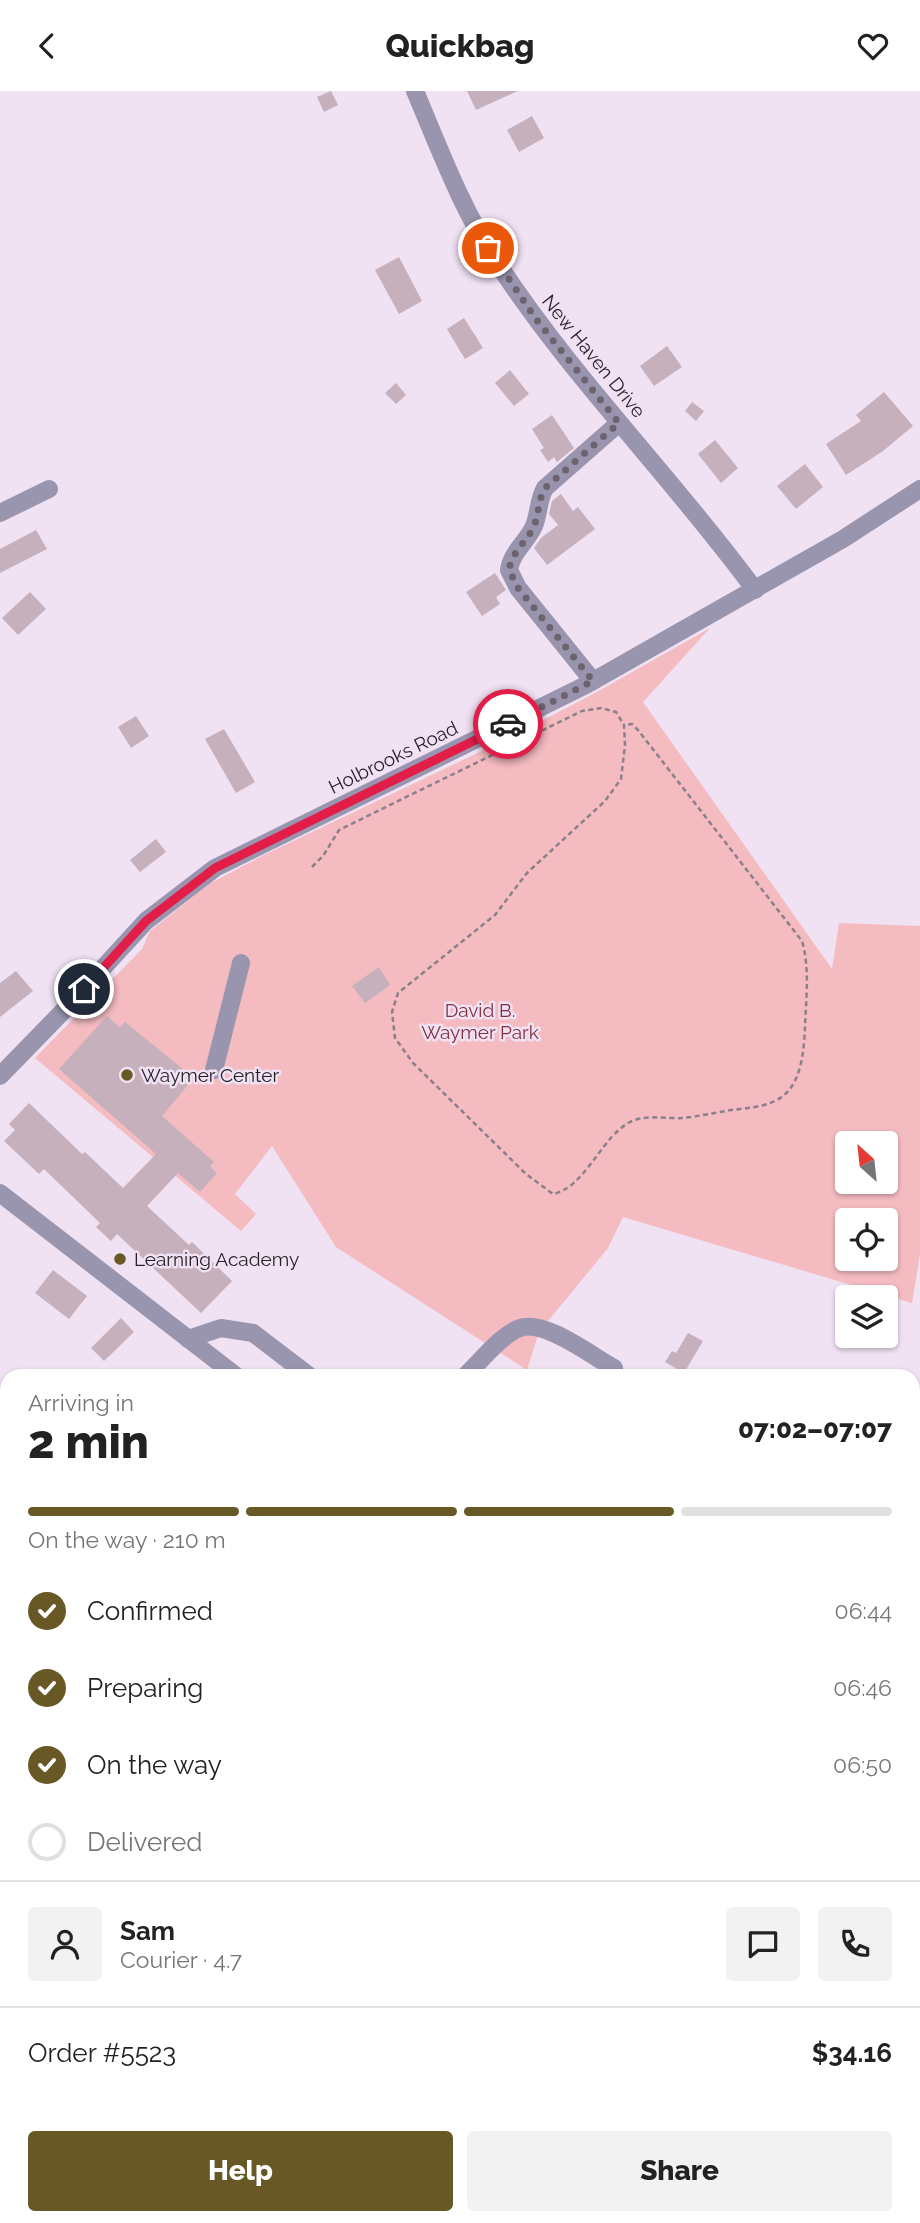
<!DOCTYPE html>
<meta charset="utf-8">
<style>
:root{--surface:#fff;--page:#f2f2f2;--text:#222;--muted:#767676;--line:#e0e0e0;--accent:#685825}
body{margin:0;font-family:Raleway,sans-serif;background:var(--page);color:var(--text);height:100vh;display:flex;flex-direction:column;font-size:26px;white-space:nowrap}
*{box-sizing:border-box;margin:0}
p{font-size:23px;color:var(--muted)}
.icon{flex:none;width:38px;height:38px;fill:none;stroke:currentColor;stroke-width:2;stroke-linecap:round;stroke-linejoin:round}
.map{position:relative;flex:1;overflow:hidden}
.sheet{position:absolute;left:0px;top:1278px;width:920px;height:856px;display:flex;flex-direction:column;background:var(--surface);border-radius:21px 21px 0 0;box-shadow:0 2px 5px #0004}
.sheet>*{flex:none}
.needle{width:46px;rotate:333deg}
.buttons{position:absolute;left:835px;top:1040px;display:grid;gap:14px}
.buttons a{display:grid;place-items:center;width:63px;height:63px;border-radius:7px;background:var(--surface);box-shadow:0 2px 5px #0004;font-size:35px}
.pin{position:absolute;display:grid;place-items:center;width:60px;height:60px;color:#fff;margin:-30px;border:4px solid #fff;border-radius:50%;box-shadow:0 2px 7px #0007}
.courier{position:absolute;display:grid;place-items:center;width:70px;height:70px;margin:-35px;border:5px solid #e11d48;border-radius:50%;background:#fff;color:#222;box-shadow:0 2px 9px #0007}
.head em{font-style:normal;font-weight:800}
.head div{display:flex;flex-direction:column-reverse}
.head{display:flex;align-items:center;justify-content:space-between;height:119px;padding:0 28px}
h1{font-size:46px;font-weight:800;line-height:52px}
.bar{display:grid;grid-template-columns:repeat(4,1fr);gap:10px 7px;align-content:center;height:84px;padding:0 28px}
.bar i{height:9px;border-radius:5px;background:var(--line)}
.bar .active{background:var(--accent)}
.bar p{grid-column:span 4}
.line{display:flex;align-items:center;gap:18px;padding:0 28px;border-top:2px solid var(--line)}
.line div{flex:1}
.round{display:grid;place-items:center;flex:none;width:74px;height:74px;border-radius:7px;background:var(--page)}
ol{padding:0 28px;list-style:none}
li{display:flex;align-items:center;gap:21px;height:77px}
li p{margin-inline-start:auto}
li .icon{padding:7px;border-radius:50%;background:var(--accent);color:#fff;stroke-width:4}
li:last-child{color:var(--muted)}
li i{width:38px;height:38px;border:4px solid var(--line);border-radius:50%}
.primary-button{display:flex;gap:14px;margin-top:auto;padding:14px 28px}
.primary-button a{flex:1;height:80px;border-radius:7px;background:var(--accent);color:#fff;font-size:28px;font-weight:800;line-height:80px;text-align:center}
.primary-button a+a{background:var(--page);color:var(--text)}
header{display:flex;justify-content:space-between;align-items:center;height:91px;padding:0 28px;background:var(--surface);font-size:32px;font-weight:800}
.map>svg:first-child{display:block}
.green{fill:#f4bbc0;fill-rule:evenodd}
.building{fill:#c6b0bb}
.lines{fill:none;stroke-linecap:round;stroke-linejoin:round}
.path{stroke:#8a808c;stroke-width:2.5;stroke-dasharray:5 3.5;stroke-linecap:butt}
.minor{stroke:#9995ae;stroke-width:18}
.major{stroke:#5b527d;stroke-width:18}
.rail{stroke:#685f6a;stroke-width:4.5;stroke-dasharray:9 9;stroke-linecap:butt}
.done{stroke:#6c636e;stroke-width:7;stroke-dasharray:0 12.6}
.route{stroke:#e11d48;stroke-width:9}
.poi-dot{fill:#685825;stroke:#f0e1f3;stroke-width:2.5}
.labels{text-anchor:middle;stroke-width:5;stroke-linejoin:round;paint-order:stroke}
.street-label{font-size:19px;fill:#251f26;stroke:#f0e1f3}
.park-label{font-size:19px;fill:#81313f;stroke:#f0e1f3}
.poi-label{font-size:19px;fill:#251f26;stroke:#f0e1f3;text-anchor:start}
</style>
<header><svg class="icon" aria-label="back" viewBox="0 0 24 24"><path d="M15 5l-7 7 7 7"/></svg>Quickbag<svg class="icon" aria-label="heart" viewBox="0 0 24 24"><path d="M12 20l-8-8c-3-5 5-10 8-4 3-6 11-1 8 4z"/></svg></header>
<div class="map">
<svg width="920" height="2132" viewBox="0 0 920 2132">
<rect width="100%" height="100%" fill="#f0e1f3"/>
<!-- green -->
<path class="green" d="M710 537 643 611 832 878 839 832 920 835V1163L912 1212 623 1126 608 1157 539 1241 527 1279 336 1156 272 1055 235 1103 256 1123 241 1140 35 967 142 858 150 840 209 793 264 764 509 647 595 602ZM847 1052H886V1090H847ZM847 1129H886V1167H847Z"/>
<!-- building -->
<g class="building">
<polygon points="331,0 338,14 324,21 317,6"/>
<polygon points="467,0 518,0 476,19"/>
<polygon points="532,25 544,47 519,61 507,39"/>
<polygon points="399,166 422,210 399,223 375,179"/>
<polygon points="464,227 483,257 465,268 447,238"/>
<polygon points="667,255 682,276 654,295 640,275"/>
<polygon points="510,279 529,303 514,315 495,292"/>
<polygon points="396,292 406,304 396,313 385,302"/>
<polygon points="884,301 913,335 883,360 846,384 826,353 861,330 856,324"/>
<polygon points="692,311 704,320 696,330 685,320"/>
<polygon points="552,324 574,357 557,371 554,366 548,371 540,359 544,357 532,338"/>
<polygon points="715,349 738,377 721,392 698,363"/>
<polygon points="805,373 823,396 796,418 777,395"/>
<polygon points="561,403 573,420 578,416 595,438 547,474 534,457 541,447 558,434 549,423 552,410"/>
<polygon points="36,439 47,458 0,482 0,458"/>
<polygon points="495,482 506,499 496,506 500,513 482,525 466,501"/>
<polygon points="30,501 46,518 18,544 2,527"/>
<polygon points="136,625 149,645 131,657 118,636"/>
<polygon points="224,638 255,691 236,702 205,648"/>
<polygon points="156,748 166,761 140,781 130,769"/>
<polygon points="379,876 390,894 365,912 352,895"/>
<polygon points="16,880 33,900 0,926 0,892"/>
<polygon points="107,925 120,936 125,931 184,979 180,985 188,994 162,1025 214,1071 210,1075 217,1082 200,1101 178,1082 147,1115 189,1154 192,1151 232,1190 201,1222 117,1143 111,1150 96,1136 100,1132 44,1078 39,1083 4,1050 15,1039 9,1033 29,1012 82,1063 85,1061 123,1097 156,1063 59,978"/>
<polygon points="53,1179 87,1205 69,1228 35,1202"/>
<polygon points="121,1227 134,1241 104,1270 91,1257"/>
<polygon points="688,1242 703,1250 684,1282 665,1271 672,1260 676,1262"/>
</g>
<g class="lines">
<!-- path -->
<path class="path" d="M312 776 323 765 339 739 582 620 601 617 616 621 624 634 625 654 621 688 605 710 527 782 495 824 398 902 392 921 395 947 413 972 526 1083 553 1103C586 1096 601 1046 630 1031 646 1023 667 1028 683 1027 699 1025 715 1022 731 1019 748 1017 769 1016 783 1005 802 990 804 958 805 936 806 908 810 877 802 850L638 639 632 633 624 634"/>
<!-- minor -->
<g class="minor">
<path d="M415 0C440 59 462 119 498 173 574 289 673 387 755 499"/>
<polyline points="0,422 49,398"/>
<path d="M593 590 518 497 509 479C512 460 527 451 534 435 539 423 538 409 545 397L619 332"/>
<polyline points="214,979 241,872"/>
<polyline points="0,985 69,914 146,830 215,777 586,594 843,448 920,398"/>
<polyline points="0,1102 235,1284"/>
<polyline points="188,1248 221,1237 253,1242 308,1284"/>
<path d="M466 1284C480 1271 502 1243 520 1237 544 1228 592 1265 614 1277"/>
<polyline points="0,1435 7,1440"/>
<polyline points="914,1703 920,1701"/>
<polyline points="914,1941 920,1947"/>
<polyline points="855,2126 861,2132"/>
<polyline points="301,2132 313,2126"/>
</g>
<!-- major -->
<g class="major">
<polyline points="0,1630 7,1634"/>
<polyline points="60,2126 60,2132"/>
<polyline points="725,2126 731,2132"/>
</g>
<!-- rail -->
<g class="rail">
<polyline points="0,1469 7,1474"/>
<polyline points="775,2126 779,2132"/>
</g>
</g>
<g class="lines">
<!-- done -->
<path class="done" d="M488 157 536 228 619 332 545 397C538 409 539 423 534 435 527 451 512 460 509 479L518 497 593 590 508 633"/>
<!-- route -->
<polyline class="route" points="84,898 146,830 215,777 508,633"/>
</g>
<!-- markers -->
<g class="poi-dot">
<circle cx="127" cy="984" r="7"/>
<circle cx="120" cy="1168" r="7"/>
</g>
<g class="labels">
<!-- street labels -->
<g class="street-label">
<text transform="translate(594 265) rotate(51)" y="7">New Haven Drive</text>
<text transform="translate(393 666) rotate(-26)" y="7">Holbrooks Road</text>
</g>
<!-- park labels -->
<g class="park-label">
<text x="480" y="926">David B.<tspan x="480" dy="22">Waymer Park</tspan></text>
</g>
<!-- poi labels -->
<g class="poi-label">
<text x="141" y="991">Waymer Center</text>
<text x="134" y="1175">Learning Academy</text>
</g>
</g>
</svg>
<div class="buttons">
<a><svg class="needle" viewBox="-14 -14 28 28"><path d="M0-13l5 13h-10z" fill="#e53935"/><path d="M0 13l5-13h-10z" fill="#767676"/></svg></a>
<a><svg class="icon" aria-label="locate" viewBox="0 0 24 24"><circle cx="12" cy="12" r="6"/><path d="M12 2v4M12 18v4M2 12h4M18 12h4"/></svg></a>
<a><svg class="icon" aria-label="layers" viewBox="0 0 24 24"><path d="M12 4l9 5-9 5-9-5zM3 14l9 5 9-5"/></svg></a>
</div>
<div class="pin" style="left:488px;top:157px;background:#ea580c"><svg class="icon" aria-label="bag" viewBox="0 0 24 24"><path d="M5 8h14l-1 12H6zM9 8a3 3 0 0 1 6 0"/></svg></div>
<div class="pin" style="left:84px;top:898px;background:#1f2937"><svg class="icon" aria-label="home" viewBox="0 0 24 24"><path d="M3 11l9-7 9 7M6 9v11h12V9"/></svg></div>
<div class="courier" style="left:508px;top:633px"><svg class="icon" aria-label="car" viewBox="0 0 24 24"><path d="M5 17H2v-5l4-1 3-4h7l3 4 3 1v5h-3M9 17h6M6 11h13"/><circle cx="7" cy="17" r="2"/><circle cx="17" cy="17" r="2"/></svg></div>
<section class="sheet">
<div class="head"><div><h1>2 min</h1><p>Arriving in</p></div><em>07:02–07:07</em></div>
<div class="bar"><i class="active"></i><i class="active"></i><i class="active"></i><i></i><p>On the way · 210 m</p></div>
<ol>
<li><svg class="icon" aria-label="check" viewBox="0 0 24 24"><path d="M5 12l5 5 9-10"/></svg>Confirmed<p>06:44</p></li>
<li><svg class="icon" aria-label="check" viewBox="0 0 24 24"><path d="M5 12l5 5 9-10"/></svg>Preparing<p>06:46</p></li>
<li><svg class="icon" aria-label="check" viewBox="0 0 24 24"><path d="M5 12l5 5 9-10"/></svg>On the way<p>06:50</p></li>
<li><i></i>Delivered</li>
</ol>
<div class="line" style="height:126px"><a class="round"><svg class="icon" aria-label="person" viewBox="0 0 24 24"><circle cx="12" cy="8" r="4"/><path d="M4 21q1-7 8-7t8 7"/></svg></a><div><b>Sam</b><p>Courier · 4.7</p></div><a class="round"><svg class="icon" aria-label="chat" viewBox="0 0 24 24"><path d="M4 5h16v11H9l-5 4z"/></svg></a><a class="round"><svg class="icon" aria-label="phone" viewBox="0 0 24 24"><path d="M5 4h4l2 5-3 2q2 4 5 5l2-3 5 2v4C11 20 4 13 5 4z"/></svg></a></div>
<div class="line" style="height:91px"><div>Order #5523</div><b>$34.16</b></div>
<div class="primary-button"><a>Help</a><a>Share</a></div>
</section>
</div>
